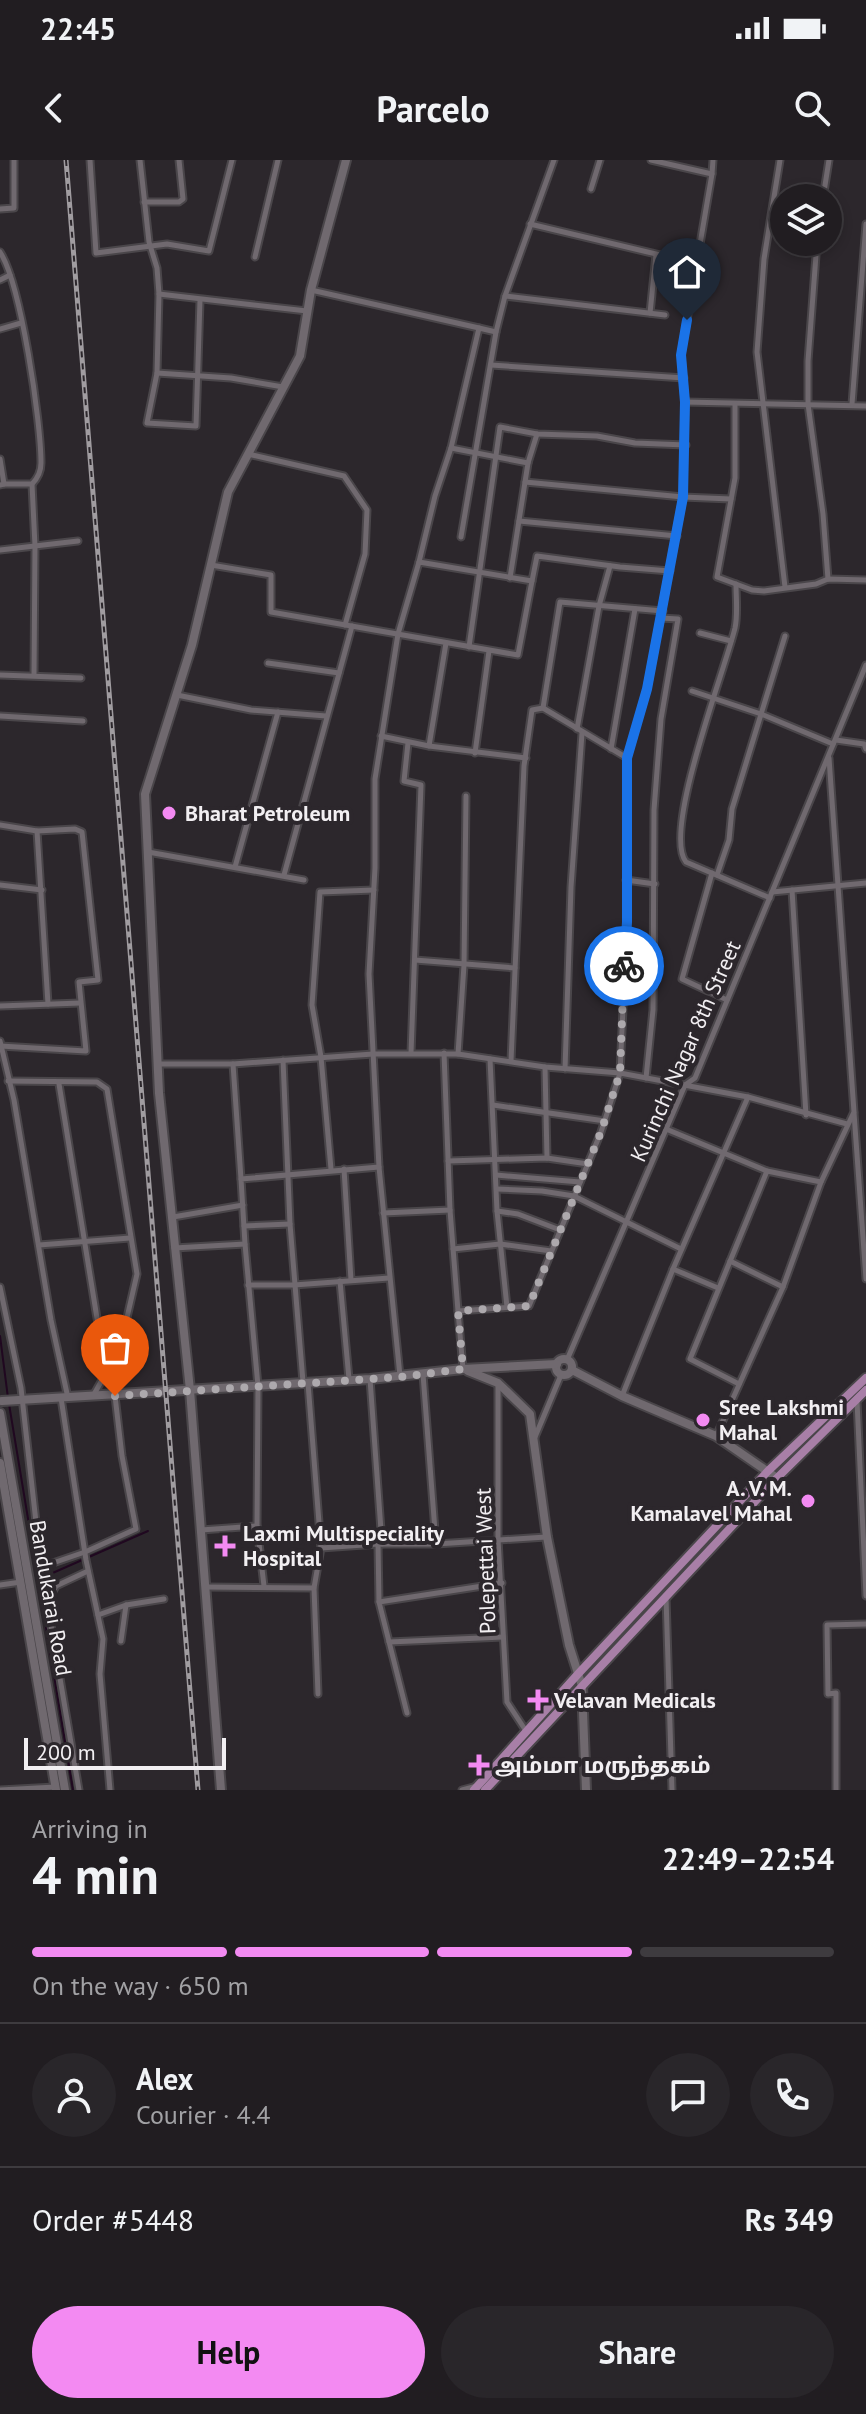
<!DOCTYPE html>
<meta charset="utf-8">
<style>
:root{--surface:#211d21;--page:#29262a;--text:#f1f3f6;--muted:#a2a2a5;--line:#3e3b3f;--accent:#f38af2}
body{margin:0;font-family:"PT Sans","Noto Sans Tamil",sans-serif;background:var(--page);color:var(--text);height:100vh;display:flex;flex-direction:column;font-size:30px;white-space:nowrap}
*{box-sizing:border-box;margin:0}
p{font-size:26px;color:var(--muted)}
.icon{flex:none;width:44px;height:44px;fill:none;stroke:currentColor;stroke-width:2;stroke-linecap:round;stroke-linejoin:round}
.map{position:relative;height:1630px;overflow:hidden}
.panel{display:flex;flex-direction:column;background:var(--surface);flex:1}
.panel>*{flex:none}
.fabs{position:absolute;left:770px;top:24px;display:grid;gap:16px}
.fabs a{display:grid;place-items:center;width:72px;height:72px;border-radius:50%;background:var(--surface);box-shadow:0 4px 12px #0003,0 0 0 2px var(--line);font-size:40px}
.scale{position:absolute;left:24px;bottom:20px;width:202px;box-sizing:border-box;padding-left:8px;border:4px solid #f2eff2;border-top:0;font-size:22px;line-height:28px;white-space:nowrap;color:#f2eff2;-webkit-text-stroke:6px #2c272c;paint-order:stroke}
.pin{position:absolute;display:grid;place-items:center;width:68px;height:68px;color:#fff;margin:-82px -34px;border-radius:50% 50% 50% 0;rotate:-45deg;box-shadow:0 0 8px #0007}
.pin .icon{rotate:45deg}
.courier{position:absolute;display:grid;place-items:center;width:80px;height:80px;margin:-40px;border:6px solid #1a73e8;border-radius:50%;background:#fff;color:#222;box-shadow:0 2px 10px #0007}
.summary em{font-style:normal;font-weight:700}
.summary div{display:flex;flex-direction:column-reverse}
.summary{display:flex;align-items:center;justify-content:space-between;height:136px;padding:0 32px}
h1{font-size:52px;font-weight:700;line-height:60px}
.bar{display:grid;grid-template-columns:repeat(4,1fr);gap:12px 8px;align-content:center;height:96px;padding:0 32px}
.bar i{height:10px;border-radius:6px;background:var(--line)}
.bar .selected{background:var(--accent)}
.bar p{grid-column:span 4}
.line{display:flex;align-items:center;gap:20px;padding:0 32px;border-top:2px solid var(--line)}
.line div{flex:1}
.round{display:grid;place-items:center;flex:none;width:84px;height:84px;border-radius:42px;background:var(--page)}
.primary-button{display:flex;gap:16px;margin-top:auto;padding:16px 32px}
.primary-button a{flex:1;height:92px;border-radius:48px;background:var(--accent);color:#111;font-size:32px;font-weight:700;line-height:92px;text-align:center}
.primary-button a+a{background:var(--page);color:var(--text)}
.status{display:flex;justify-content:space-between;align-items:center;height:56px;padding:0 40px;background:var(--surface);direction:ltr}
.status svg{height:22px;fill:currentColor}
header{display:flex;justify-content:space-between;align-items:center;height:104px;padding:0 32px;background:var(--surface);font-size:36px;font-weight:700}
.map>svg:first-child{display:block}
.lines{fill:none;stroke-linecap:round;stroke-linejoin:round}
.stream{stroke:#200820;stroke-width:2}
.street-casing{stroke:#4a464a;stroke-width:9}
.secondary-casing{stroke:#4a464a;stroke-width:12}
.primary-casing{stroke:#4a464a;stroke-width:12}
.street{stroke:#70696f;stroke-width:5}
.secondary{stroke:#70696f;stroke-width:8}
.primary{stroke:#a87fa7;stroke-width:8}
.rail-casing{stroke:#a09ca0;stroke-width:5}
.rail{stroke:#2c272c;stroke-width:2;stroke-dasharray:6;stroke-linecap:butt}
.done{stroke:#ada9ad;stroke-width:8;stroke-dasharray:0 14.4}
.route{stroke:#1a73e8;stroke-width:10}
.poi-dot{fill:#f38af2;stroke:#2c272c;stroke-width:3}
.labels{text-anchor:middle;stroke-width:8;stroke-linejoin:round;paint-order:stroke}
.poi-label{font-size:22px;font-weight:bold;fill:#f2eff2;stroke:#2c272c;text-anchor:start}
.street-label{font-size:22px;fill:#f2eff2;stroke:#2c272c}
</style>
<div class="status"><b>22:45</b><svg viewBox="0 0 49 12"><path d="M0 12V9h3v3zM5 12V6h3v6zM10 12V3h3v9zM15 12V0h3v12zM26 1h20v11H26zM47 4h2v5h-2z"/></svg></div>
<header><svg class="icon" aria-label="back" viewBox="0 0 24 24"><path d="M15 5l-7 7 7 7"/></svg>Parcelo<svg class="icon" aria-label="search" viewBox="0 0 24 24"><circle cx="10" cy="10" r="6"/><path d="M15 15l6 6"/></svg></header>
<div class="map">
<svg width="866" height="1630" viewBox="0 0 866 1630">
<rect width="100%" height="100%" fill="#2c272c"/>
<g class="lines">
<!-- stream -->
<g class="stream">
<polyline points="0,1176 8,1238"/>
<polyline points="9,1244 73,1630"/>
<polyline points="39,1419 148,1371"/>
</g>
<defs>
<g id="street">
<polyline points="90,0 96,93 167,84 209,91 232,0"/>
<polyline points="140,0 149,82 157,108 159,134 157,213 147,263 196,266 200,140"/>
<polyline points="780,0 764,99 757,192 785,427"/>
<polyline points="712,14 713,0"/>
<polyline points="591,29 600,0"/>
<polyline points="823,38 829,0"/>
<polyline points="144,42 179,42 183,39 179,0"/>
<polyline points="0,49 14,48 14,0"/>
<polyline points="530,64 698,104"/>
<polyline points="817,82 808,201 808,244 823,354 828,419"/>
<path d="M0 92C21 124 41 262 41 303 41 312 38 318 32 324H4"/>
<polyline points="255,97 278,0"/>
<polyline points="0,120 10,115"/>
<polyline points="311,130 479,168"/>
<polyline points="159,134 307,151"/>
<polyline points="505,136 665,155"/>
<polyline points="650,153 656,95"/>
<polyline points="0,169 21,163"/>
<polyline points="491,205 684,218"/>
<polyline points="157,213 231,218 283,227"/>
<polyline points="685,242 866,246"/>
<polyline points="735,244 735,318 717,417 752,430 764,431 816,424 828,419 866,420"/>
<polyline points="852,244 866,64"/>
<polyline points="451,288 528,303 510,418"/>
<polyline points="248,294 344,316 367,350 365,394 345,465"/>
<polyline points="0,299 4,324 0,325"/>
<polyline points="528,303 537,274"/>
<polyline points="525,322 683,337 731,339"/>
<polyline points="32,324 35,386 34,515"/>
<polyline points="519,361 677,376"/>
<polyline points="461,377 496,172 505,136 554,0"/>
<polyline points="0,390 78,381"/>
<polyline points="419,402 435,336 451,288 479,168 496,172"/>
<polyline points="211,405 271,415 271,452 518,495 532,421"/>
<path d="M736 424C736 438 738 454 735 468 725 510 662 672 686 702L770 738"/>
<polyline points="700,473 731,481"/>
<polyline points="469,487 500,267 537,274 597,276 635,283 686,285"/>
<polyline points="268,503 339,513"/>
<polyline points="0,515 81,518"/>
<polyline points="692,531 761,554 833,584"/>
<polyline points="177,535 251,550 326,556"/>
<polyline points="543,548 560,442 663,451"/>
<polyline points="0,556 83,561"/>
<polyline points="577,569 599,446 610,406"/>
<polyline points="381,576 429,586 526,598"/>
<polyline points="836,580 864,584 866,589"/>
<polyline points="408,583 404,621 421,625 411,893"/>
<polyline points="429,586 446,483"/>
<polyline points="611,589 635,449"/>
<polyline points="475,593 489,491"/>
<polyline points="0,665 37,671 75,669 82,672 98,820 79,822 86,891 0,886"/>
<polyline points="37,671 48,844"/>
<polyline points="148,692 304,720"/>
<polyline points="235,707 278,552"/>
<polyline points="712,713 682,819 727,840"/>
<polyline points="284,715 352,466"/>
<polyline points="717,715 729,680 732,649 785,476"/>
<polyline points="626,720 655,724"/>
<polyline points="0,725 42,730"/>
<polyline points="792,730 806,955"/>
<polyline points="772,732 866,723"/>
<polyline points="415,800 515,808"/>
<polyline points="0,846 80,843"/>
<polyline points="0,881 14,940 51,1160 68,1238"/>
<polyline points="444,893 450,1050 458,1151"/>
<polyline points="458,894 464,805 466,636"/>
<polyline points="490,899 497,1051 507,1147"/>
<polyline points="283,900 290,1064 303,1222"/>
<polyline points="511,901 524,606 532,550 543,548 627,598"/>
<polyline points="158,904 233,904 373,894 458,894 545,907 620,913 748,937 847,964"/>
<polyline points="233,904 241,1019"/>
<polyline points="545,907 547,998"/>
<polyline points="565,909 571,727 582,573"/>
<polyline points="646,918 653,850 654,650 661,559 678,459 661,458"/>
<polyline points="8,921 97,922 107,929 137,1114 120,1188 93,1236"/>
<polyline points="59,924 102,1189 108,1208"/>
<polyline points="493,945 605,961"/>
<polyline points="854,953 866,1119"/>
<polyline points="666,969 767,1011 821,1022"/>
<polyline points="448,1001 547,998 588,1004"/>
<polyline points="379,1007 369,814 375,708 375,619 398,474 419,402 532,421 537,396 620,407 670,411"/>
<polyline points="331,1009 321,897 312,845 320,732 374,730"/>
<polyline points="344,1009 351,1120"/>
<polyline points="496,1015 580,1022"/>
<polyline points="497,1029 542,1031 574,1036 681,1089"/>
<polyline points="497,1051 518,1054 560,1070"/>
<polyline points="383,1053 450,1050"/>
<polyline points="173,1057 243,1045"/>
<polyline points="244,1066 290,1064"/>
<polyline points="39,1085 130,1078"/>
<polyline points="174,1088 245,1084"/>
<polyline points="453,1089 500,1084 551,1091"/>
<polyline points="730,1101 783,1127"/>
<polyline points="673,1109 718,1128"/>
<polyline points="340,1121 349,1219"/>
<polyline points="248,1125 294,1125 389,1118"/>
<polyline points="0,1127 21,1228 39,1389 47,1405 85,1392 136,1369 122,1296 115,1236"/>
<polyline points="567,1200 685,925 695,918 866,505"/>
<polyline points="463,1209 458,1151 529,1146 601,972 620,913 627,762 627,598 647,529 683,337 685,242 681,195 712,14 651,0"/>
<polyline points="423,1214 436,1384"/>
<polyline points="370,1219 382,1384"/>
<polyline points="308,1223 321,1388 314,1428 318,1534"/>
<polyline points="498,1224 498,1379 507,1542 526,1571"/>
<polyline points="739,1224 690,1199 767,1011"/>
<polyline points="622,1236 673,1109 748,937"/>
<polyline points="61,1238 86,1400 103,1479 100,1514 110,1630"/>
<polyline points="857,1241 866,1436"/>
<polyline points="716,1276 783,1127 821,1022 854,952 829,598"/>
<polyline points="535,1277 561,1215"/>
<polyline points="257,1366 258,1226 245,1084 241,1019 379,1007 400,1216"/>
<polyline points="201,1370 257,1366 264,1426"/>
<polyline points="378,1384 379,1442"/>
<polyline points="321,1388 378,1384 436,1384 546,1377"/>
<polyline points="0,1425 21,1422"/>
<polyline points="205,1427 314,1428"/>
<polyline points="666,1437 672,1630"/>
<polyline points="98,1455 126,1445 164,1439"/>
<polyline points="121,1481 126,1445"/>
<polyline points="389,1482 503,1477"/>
<polyline points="407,1553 379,1442 502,1423"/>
<polyline points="0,1630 55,1627"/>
<polyline points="79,1630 47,1442 56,1426 88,1411"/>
<polyline points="462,1630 477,1626"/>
<polyline points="836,1630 836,1533 828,1534 827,1465 866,1464"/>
</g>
<g id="secondary">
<circle cx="564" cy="1207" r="8"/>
<polyline points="572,1210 622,1236 716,1276 777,1318"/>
<polyline points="468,1211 498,1223 530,1254 547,1377 569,1485 582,1526 586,1630"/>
<polyline points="2,1241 370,1219 463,1209 557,1204"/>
<polyline points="0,1253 65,1630"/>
<polyline points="0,1303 56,1630"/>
<polyline points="221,1630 190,1230 159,933 145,634 192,485 228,332 300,196 311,130 346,0"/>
</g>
<g id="primary">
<polyline points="474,1630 578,1514 768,1311 866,1218"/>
<polyline points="485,1630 777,1318 866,1230"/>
</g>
</defs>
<!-- street casing -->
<use href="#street" class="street-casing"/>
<!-- secondary casing -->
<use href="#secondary" class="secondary-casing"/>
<!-- primary casing -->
<use href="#primary" class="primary-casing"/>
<!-- street -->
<use href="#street" class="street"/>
<!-- secondary -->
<use href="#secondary" class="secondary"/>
<!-- primary -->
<use href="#primary" class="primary"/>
<defs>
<polyline id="rail" points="66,0 198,1630"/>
</defs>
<!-- rail casing -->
<use href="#rail" class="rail-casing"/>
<!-- rail -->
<use href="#rail" class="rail"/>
</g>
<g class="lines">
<!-- done -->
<polyline class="done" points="115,1236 401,1217 463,1209 458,1151 529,1146 601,972 620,913 624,806"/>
<!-- route -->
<polyline class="route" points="624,806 627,762 627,598 647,529 683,337 685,242 681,195 687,160"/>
</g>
<!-- markers -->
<g class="poi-dot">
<circle cx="169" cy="653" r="8"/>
<circle cx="703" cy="1260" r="8"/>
<circle cx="808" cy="1341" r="8"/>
<path d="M221 1374h8v8h8v8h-8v8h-8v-8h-8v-8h8z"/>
<path d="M534 1528h8v8h8v8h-8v8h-8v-8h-8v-8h8z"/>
<path d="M475 1593h8v8h8v8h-8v8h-8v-8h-8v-8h8z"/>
</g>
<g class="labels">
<!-- poi labels -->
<g class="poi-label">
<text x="185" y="661">Bharat Petroleum</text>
<text x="719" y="1255">Sree Lakshmi<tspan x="719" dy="25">Mahal</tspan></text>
<text x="792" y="1336" text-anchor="end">A. V. M.<tspan x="792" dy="25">Kamalavel Mahal</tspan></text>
<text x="243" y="1381">Laxmi Multispeciality<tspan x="243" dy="25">Hospital</tspan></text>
<text x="554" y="1548">Velavan Medicals</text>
<text x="495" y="1613">அம்மா மருந்தகம்</text>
</g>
<!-- street labels -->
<g class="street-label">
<text transform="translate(685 891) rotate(-66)" y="8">Kurinchi Nagar 8th Street</text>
<text transform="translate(485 1401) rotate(-92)" y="8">Polepettai West</text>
<text transform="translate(51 1438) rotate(80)" y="8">Bandukarai Road</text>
</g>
</g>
</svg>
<div class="fabs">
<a><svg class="icon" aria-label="layers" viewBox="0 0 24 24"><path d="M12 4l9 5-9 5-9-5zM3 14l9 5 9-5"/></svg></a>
</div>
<div class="scale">200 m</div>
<div class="pin" style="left:115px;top:1236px;background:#ea580c"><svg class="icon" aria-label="bag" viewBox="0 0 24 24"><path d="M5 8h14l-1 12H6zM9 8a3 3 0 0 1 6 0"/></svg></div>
<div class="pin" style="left:687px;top:160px;background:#1f2937"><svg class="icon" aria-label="home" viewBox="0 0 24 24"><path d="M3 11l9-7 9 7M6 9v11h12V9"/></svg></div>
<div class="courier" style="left:624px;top:806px"><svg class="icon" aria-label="bike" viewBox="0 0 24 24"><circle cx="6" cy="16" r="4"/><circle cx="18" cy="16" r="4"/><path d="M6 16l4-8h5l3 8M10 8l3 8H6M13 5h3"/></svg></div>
</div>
<section class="panel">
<div class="summary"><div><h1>4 min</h1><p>Arriving in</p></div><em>22:49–22:54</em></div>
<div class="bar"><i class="selected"></i><i class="selected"></i><i class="selected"></i><i></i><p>On the way · 650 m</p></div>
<div class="line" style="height:144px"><a class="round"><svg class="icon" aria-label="person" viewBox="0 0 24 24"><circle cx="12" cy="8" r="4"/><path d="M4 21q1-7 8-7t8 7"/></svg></a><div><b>Alex</b><p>Courier · 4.4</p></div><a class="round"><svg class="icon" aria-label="chat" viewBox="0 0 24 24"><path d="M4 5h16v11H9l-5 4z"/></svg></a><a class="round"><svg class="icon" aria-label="phone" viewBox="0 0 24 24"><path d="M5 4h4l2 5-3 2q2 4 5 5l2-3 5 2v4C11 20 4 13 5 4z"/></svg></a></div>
<div class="line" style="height:104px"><div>Order #5448</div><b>Rs 349</b></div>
<div class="primary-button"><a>Help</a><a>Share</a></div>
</section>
